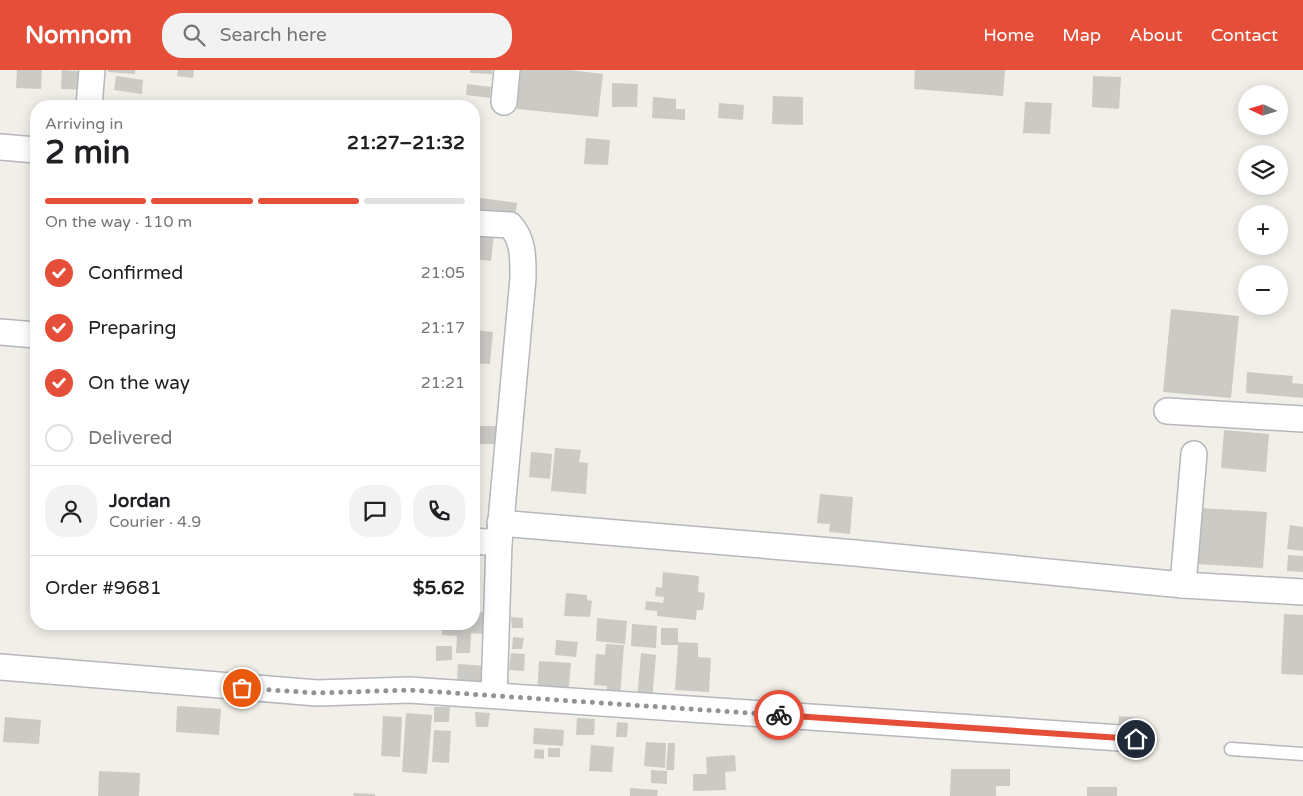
<!DOCTYPE html>
<meta charset="utf-8">
<style>
:root{--surface:#fff;--page:#f2f2f2;--text:#202124;--muted:#757577;--line:#e0e0e0;--accent:#e54f39}
body{margin:0;font-family:"Varela Round",sans-serif;background:var(--page);color:var(--text);height:100vh;display:flex;flex-direction:column;font-size:19px;white-space:nowrap}
*{box-sizing:border-box;margin:0}
p{font-size:16px;color:var(--muted)}
.icon{flex:none;width:28px;height:28px;fill:none;stroke:currentColor;stroke-width:2;stroke-linecap:round;stroke-linejoin:round}
.map{position:relative;flex:1;overflow:hidden}
.drawer{position:absolute;left:30px;top:30px;width:450px;height:530px;display:flex;flex-direction:column;background:var(--surface);border-radius:20px;box-shadow:0 2px 12px #0003}
.drawer>*{flex:none}
.needle{width:32px;rotate:274deg}
.tools{position:absolute;left:1238px;top:15px;display:grid;gap:10px}
.tools a{display:grid;place-items:center;width:50px;height:50px;border-radius:50%;background:var(--surface);box-shadow:0 2px 12px #0003;font-size:25px}
.pin{position:absolute;display:grid;place-items:center;width:42px;height:42px;color:#fff;margin:-21px;border:2px solid #fff;border-radius:50%;box-shadow:0 1px 5px #0007}
.courier{position:absolute;display:grid;place-items:center;width:50px;height:50px;margin:-25px;border:4px solid #e54f39;border-radius:50%;background:#fff;color:#222;box-shadow:0 1px 6px #0007}
.head em{font-style:normal;font-weight:800}
.head div{display:flex;flex-direction:column-reverse}
.head{display:flex;align-items:center;justify-content:space-between;height:85px;padding:0 15px}
h1{font-size:32px;font-weight:800;line-height:38px}
.bar{display:grid;grid-template-columns:repeat(4,1fr);gap:8px 5px;align-content:center;height:60px;padding:0 15px}
.bar i{height:6px;border-radius:4px;background:var(--line)}
.bar .active{background:var(--accent)}
.bar p{grid-column:span 4}
.line{display:flex;align-items:center;gap:12px;padding:0 15px;border-top:1px solid var(--line)}
.line div{flex:1}
.round{display:grid;place-items:center;flex:none;width:52px;height:52px;border-radius:20px;background:var(--page)}
ol{padding:0 15px;list-style:none}
li{display:flex;align-items:center;gap:15px;height:55px}
li p{margin-inline-start:auto}
li .icon{padding:5px;border-radius:50%;background:var(--accent);color:#fff;stroke-width:4}
li:last-child{color:var(--muted)}
li i{width:28px;height:28px;border:2px solid var(--line);border-radius:50%}
header{display:flex;align-items:center;gap:30px;box-sizing:border-box;height:70px;padding:0 25px;background:var(--accent);color:#fff}
header strong{font-size:24px}
nav{display:flex;gap:28px;margin-inline-start:auto;font-size:18px}
.search{width:350px;height:45px;background:var(--page);display:flex;align-items:center;gap:12px;box-sizing:border-box;padding:0 18px;border-radius:20px;color:var(--muted);font-size:19px}
.map>svg:first-child{display:block}
.building{fill:#cccac5}
.lines{fill:none;stroke-linecap:round;stroke-linejoin:round}
.lane-casing{stroke:#b5b7bc;stroke-width:15}
.street-casing{stroke:#b5b7bc;stroke-width:28}
.lane{stroke:#fff;stroke-width:12}
.street{stroke:#fff;stroke-width:25}
.done{stroke:#929395;stroke-width:5;stroke-dasharray:0 9}
.route{stroke:#e54f39;stroke-width:6}
</style>
<header>
<strong>Nomnom</strong>
<div class="search"><svg class="icon" aria-label="search" viewBox="0 0 24 24"><circle cx="10" cy="10" r="6"/><path d="M15 15l6 6"/></svg>Search here</div>
<nav><a>Home</a><a>Map</a><a>About</a><a>Contact</a></nav>
</header>
<div class="map">
<svg width="1303" height="726" viewBox="0 0 1303 726">
<rect width="100%" height="100%" fill="#f1efe8"/>
<!-- building -->
<g class="building">
<polygon points="17,0 42,0 41,19 16,18"/>
<polygon points="62,0 91,2 90,20 61,19"/>
<polygon points="108,0 135,0 135,4 108,2"/>
<polygon points="178,0 194,0 193,8 177,6"/>
<polygon points="470,0 492,0 492,4 470,3"/>
<polygon points="521,0 570,0 603,4 598,47 517,39"/>
<polygon points="915,0 1005,0 1003,26 914,19"/>
<polygon points="116,6 143,10 142,24 114,20"/>
<polygon points="1093,6 1121,7 1119,39 1092,37"/>
<polygon points="612,13 638,14 637,37 612,37"/>
<polygon points="467,14 491,17 490,28 466,25"/>
<polygon points="773,26 803,27 803,55 772,54"/>
<polygon points="653,27 676,29 676,39 685,39 685,50 652,48"/>
<polygon points="1025,32 1052,33 1050,64 1023,63"/>
<polygon points="719,33 744,35 743,50 718,48"/>
<polygon points="586,68 610,70 608,95 584,94"/>
<polygon points="474,127 517,133 515,147 474,142"/>
<polygon points="474,162 494,165 491,191 474,189"/>
<polygon points="35,190 36,190 36,206 33,206"/>
<polygon points="1171,239 1239,246 1231,328 1163,322"/>
<polygon points="474,260 493,262 490,294 474,293"/>
<polygon points="474,296 478,297 475,320 474,320"/>
<polygon points="1247,302 1293,306 1292,313 1303,314 1303,328 1246,323"/>
<rect x="474" y="356" width="26" height="18"/>
<polygon points="1224,360 1269,364 1266,402 1221,398"/>
<polygon points="555,378 581,380 579,392 588,393 586,424 551,421"/>
<polygon points="531,382 552,384 550,409 529,407"/>
<polygon points="820,424 853,427 850,464 829,462 830,454 817,453"/>
<polygon points="1200,438 1267,442 1263,498 1196,494"/>
<polygon points="1290,455 1303,457 1303,481 1287,479"/>
<polygon points="1288,485 1303,486 1303,502 1287,501"/>
<polygon points="663,502 699,506 698,522 705,523 703,540 697,540 696,550 657,546 657,541 645,540 646,531 663,533 664,527 655,526 656,517 662,518"/>
<polygon points="566,523 587,525 587,530 592,531 590,547 564,546"/>
<polygon points="474,542 487,542 485,564 471,563 470,583 456,583 457,566 442,565 442,554 474,554"/>
<polygon points="1284,544 1303,545 1303,605 1281,604"/>
<polygon points="511,547 523,548 523,558 512,558"/>
<polygon points="597,548 627,551 625,574 596,571"/>
<polygon points="632,554 657,556 656,578 631,576"/>
<polygon points="661,558 678,558 678,572 698,573 698,587 711,588 709,622 675,620 678,575 661,575"/>
<polygon points="513,567 524,568 522,579 512,579"/>
<polygon points="556,570 578,572 576,587 555,585"/>
<polygon points="606,574 624,575 620,628 607,627 607,616 594,615 596,584 605,585"/>
<polygon points="436,576 452,576 452,590 436,591"/>
<polygon points="511,583 525,584 524,601 509,600"/>
<polygon points="641,583 656,585 652,630 637,629"/>
<polygon points="539,591 571,593 568,625 537,623"/>
<polygon points="458,594 487,596 485,617 457,615"/>
<polygon points="177,636 221,639 219,665 176,662"/>
<polygon points="434,637 450,637 449,652 434,652"/>
<polygon points="475,642 490,643 488,657 476,657"/>
<polygon points="406,643 432,645 427,704 402,702"/>
<polygon points="383,646 402,647 400,687 381,686"/>
<polygon points="1119,646 1140,648 1138,666 1117,665"/>
<polygon points="5,647 41,650 39,674 3,672"/>
<polygon points="577,648 595,649 594,665 576,665"/>
<polygon points="617,652 628,653 627,667 616,667"/>
<polygon points="534,658 564,660 563,676 533,674"/>
<polygon points="434,660 451,661 449,693 432,692"/>
<polygon points="646,672 666,673 665,698 644,696"/>
<polygon points="668,673 675,673 674,700 666,700"/>
<polygon points="591,675 614,677 612,702 589,701"/>
<rect x="548" y="678" width="12" height="9"/>
<polygon points="535,679 544,680 544,689 534,688"/>
<polygon points="735,685 736,701 725,702 726,720 693,721 693,704 707,704 706,687"/>
<polygon points="951,699 1010,699 1010,716 996,716 996,726 950,726"/>
<polygon points="651,700 667,701 667,714 651,713"/>
<polygon points="99,701 140,703 139,726 98,726"/>
<rect x="1087" y="717" width="30" height="9"/>
<polygon points="630,718 658,720 657,726 630,726"/>
<polygon points="354,723 375,724 375,726 353,726"/>
</g>
<g class="lines">
<defs>
<polyline id="lane" points="1231,679 1303,684"/>
<g id="street">
<polyline points="504,32 507,0"/>
<polyline points="89,36 92,0"/>
<polyline points="0,77 36,80"/>
<path d="M474 153 510 155C524 170 523 189 523 208L499 473 494 625"/>
<polyline points="0,262 36,265"/>
<polyline points="1167,341 1303,349"/>
<polyline points="500,453 855,483 1183,515 1303,522"/>
<polyline points="474,471 499,473"/>
<polyline points="1183,515 1194,384"/>
<polyline points="0,597 317,623 409,620 1135,669"/>
</g>
</defs>
<!-- lane casing -->
<use href="#lane" class="lane-casing"/>
<!-- street casing -->
<use href="#street" class="street-casing"/>
<!-- lane -->
<use href="#lane" class="lane"/>
<!-- street -->
<use href="#street" class="street"/>
</g>
<g class="lines">
<!-- done -->
<polyline class="done" points="242,618 317,623 410,620 779,645"/>
<!-- route -->
<polyline class="route" points="779,645 1136,669"/>
</g>
</svg>
<div class="tools">
<a><svg class="needle" viewBox="-14 -14 28 28"><path d="M0-13l5 13h-10z" fill="#e53935"/><path d="M0 13l5-13h-10z" fill="#757577"/></svg></a>
<a><svg class="icon" aria-label="layers" viewBox="0 0 24 24"><path d="M12 4l9 5-9 5-9-5zM3 14l9 5 9-5"/></svg></a>
<a>+</a>
<a>−</a>
</div>
<div class="pin" style="left:242px;top:618px;background:#ea580c"><svg class="icon" aria-label="bag" viewBox="0 0 24 24"><path d="M5 8h14l-1 12H6zM9 8a3 3 0 0 1 6 0"/></svg></div>
<div class="pin" style="left:1136px;top:669px;background:#1f2937"><svg class="icon" aria-label="home" viewBox="0 0 24 24"><path d="M3 11l9-7 9 7M6 9v11h12V9"/></svg></div>
<div class="courier" style="left:779px;top:645px"><svg class="icon" aria-label="bike" viewBox="0 0 24 24"><circle cx="6" cy="16" r="4"/><circle cx="18" cy="16" r="4"/><path d="M6 16l4-8h5l3 8M10 8l3 8H6M13 5h3"/></svg></div>
<section class="drawer">
<div class="head"><div><h1>2 min</h1><p>Arriving in</p></div><em>21:27–21:32</em></div>
<div class="bar"><i class="active"></i><i class="active"></i><i class="active"></i><i></i><p>On the way · 110 m</p></div>
<ol>
<li><svg class="icon" aria-label="check" viewBox="0 0 24 24"><path d="M5 12l5 5 9-10"/></svg>Confirmed<p>21:05</p></li>
<li><svg class="icon" aria-label="check" viewBox="0 0 24 24"><path d="M5 12l5 5 9-10"/></svg>Preparing<p>21:17</p></li>
<li><svg class="icon" aria-label="check" viewBox="0 0 24 24"><path d="M5 12l5 5 9-10"/></svg>On the way<p>21:21</p></li>
<li><i></i>Delivered</li>
</ol>
<div class="line" style="height:90px"><a class="round"><svg class="icon" aria-label="person" viewBox="0 0 24 24"><circle cx="12" cy="8" r="4"/><path d="M4 21q1-7 8-7t8 7"/></svg></a><div><b>Jordan</b><p>Courier · 4.9</p></div><a class="round"><svg class="icon" aria-label="chat" viewBox="0 0 24 24"><path d="M4 5h16v11H9l-5 4z"/></svg></a><a class="round"><svg class="icon" aria-label="phone" viewBox="0 0 24 24"><path d="M5 4h4l2 5-3 2q2 4 5 5l2-3 5 2v4C11 20 4 13 5 4z"/></svg></a></div>
<div class="line" style="height:65px"><div>Order #9681</div><b>$5.62</b></div>
</section>
</div>
